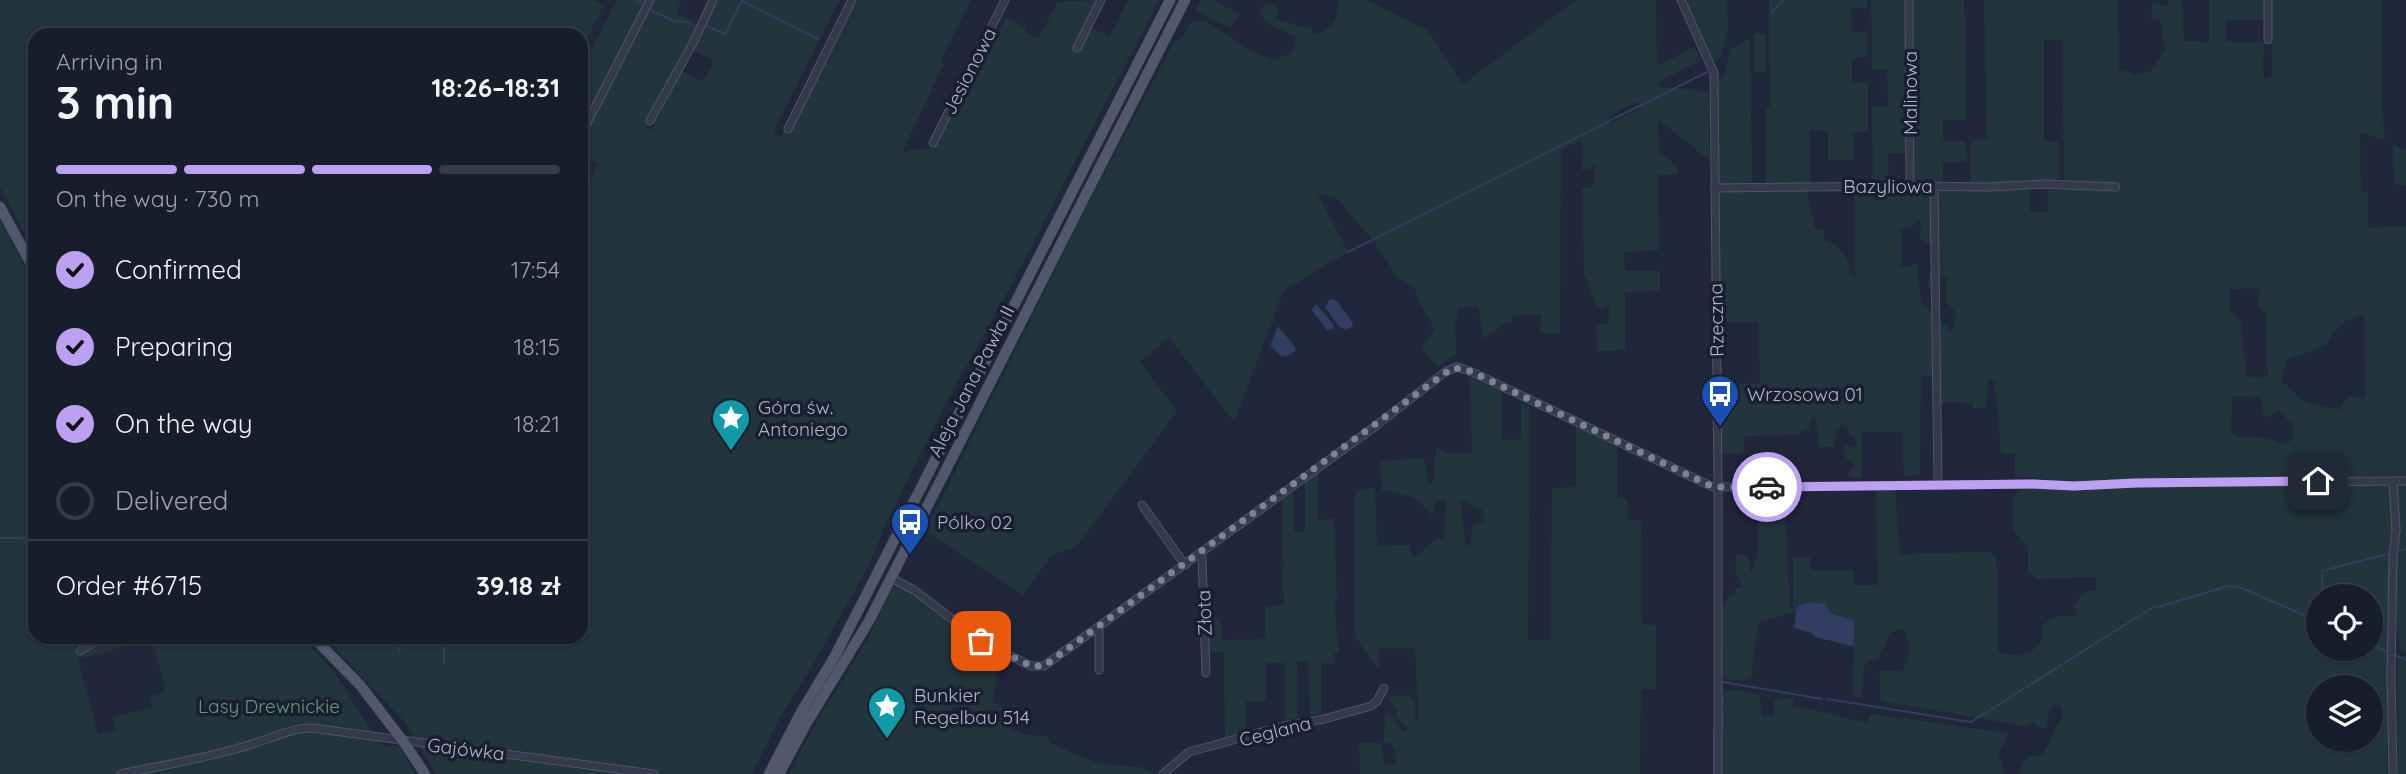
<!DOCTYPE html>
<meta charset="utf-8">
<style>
:root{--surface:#181d2c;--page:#212634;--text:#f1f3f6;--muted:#9fa2a9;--line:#363b48;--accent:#bca0f2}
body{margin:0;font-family:Quicksand,sans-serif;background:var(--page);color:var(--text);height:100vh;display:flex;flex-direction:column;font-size:26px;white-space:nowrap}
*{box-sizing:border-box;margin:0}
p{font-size:23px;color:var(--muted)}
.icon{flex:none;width:38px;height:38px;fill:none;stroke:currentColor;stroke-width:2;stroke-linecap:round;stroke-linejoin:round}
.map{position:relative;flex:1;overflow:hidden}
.side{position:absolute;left:28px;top:28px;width:560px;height:616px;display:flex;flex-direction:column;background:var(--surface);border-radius:21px;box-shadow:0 2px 5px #0004,0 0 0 2px var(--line)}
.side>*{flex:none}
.fabs{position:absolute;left:2306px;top:584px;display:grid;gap:14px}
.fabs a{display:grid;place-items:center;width:77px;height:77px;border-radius:50%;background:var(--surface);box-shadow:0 2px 5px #0004,0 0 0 2px var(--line);font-size:35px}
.pin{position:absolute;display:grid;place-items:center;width:60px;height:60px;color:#fff;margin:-30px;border-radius:14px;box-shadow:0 4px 10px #0006}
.courier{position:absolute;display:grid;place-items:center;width:70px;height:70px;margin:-35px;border:5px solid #bca0f2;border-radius:50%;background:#fff;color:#222;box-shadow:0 2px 9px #0007}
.overview em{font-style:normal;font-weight:800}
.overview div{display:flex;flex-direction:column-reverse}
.overview{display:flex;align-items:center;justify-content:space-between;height:119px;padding:0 28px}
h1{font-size:46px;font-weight:800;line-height:52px}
.bar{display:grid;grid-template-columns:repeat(4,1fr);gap:10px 7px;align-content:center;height:84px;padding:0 28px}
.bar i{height:9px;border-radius:5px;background:var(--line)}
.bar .current{background:var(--accent)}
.bar p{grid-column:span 4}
.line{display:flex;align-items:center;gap:18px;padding:0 28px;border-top:2px solid var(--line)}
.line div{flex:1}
ol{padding:0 28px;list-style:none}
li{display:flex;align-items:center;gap:21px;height:77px}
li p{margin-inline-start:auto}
li .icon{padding:7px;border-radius:50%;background:var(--accent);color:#111;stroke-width:4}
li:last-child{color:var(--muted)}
li i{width:38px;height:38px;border:4px solid var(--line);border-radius:50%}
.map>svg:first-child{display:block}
.green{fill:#22353c;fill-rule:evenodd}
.water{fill:#313d61}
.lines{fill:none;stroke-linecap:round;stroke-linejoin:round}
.stream{stroke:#313d61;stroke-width:2}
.minor-casing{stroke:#4f5466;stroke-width:9}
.major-casing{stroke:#3d4355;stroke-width:11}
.minor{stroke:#343a4b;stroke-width:7}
.major{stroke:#52586c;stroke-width:10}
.done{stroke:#7d8397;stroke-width:7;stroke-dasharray:0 12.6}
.route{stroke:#bca0f2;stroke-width:9}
.labels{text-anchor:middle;stroke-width:7;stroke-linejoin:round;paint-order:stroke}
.street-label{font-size:19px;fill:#afb4c8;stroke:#191f30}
.poi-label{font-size:19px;fill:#afb4c8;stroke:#191f30;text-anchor:start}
.park-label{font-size:19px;fill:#649a79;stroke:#191f30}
</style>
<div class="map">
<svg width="2406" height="774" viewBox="0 0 2406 774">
<rect width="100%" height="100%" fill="#20273b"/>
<!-- green -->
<g class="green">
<polygon points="0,0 593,0 604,5 581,50 589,54 617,0 646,0 581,128 581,35 35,35 35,253 0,187"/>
<polygon points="655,0 676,0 681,2 677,13 697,24 645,127 652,130 682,71 703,82 714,61 692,50 718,0 840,0 773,132 781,137 784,131 789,131 793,128 795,120 855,0 971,0 940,62 944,64 902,152 936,147 954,112 958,113 1006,18 1027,28 1025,32 1038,39 1058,2 1099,0 1090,27 1109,37 1128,0 1159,0 1005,297 950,395 883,529 869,565 815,661 779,719 752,774 436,774 404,721 324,637 581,637 581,200 599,164 581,155 581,145"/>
<polygon points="1201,0 1213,0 1239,13 1231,28 1195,11"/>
<path d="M1337 0H1367L1427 30 1463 84 1576 0H1656L1657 66 1695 47 1701 60 1658 82 1661 87C1678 88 1693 89 1709 93V160L1658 119 1659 152 1677 167V174L1658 175 1659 250 1624 252 1625 271H1660V291L1625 292V350L1597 351 1596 324H1608L1610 307 1605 305 1600 310C1591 300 1590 285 1584 273L1582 188H1590L1595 182V166L1592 165 1589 170H1581L1583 143 1579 141 1561 150 1560 333H1541V314L1513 316 1512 323 1505 322 1484 340 1478 307H1459L1455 324 1456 354 1438 367 1421 347 1435 330 1415 294 1417 291 1398 278 1378 247 1337 198 1317 193 1348 252 1283 291 1234 422 1169 337 1140 362 1177 411 1076 547 1052 555 1023 595 925 531 1091 198 1173 44 1185 34 1190 22 1203 20 1254 52 1274 60 1292 53 1297 37 1268 24 1259 14 1265 3 1277 7 1276 19 1299 26 1312 28V35C1330 30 1341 19 1337 0ZM1638 101 1641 108 1610 124V115Z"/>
<polygon points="1685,0 1727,0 1728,30 1721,58 1712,62"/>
<polygon points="1769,0 1867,0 1867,8 1851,8 1852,32 1867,32 1867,57 1852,58 1852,82 1868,82 1868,132 1853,132 1853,160 1828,160 1828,130 1810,130 1810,185 1766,186 1766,107 1770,107"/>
<polygon points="1871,0 1905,0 1907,153 1888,153 1889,183 1877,183 1873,179 1872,106 1888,106 1887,69 1872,69"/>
<polygon points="1913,0 1964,0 1966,120 1943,120 1943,141 1966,141 1967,162 1943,162 1943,184 1921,184 1915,179"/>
<path d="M1984 0H2118L2119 70 2130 72 2133 75 2150 72 2165 49 2161 21 2151 18 2152 2 2166 7 2170 0H2182L2184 41 2209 42V0H2264V20H2226V42H2264L2263 74 2264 78 2268 79 2274 73 2272 69 2271 0H2382L2381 98 2385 140 2360 133 2361 192 2368 193V228L2406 226V654L2400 649 2396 617 2398 514 2393 524 2390 549 2387 774H2020L2022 763 2029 756H2040C2052 743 2051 731 2062 718L2061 705H2053L2049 712 2046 728H2039L2035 722 2024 726 1881 701 1879 671H1902C1911 656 1912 645 1904 629L1890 633 1878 660 1867 661 1863 672 1862 698 1853 696 1854 620 1806 605 1797 606 1795 612 1758 622 1751 678 1744 681 1727 679 1723 675 1722 610 1727 599 1734 595 1736 588H1743L1735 570 1736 555H1747L1751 574C1761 557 1757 533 1757 513L1767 514 1768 491 1785 490 1789 605 1793 611V557H1810L1811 570H1853L1855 585H1878L1876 489H1895L1900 554 1991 552 1996 557 1998 653C2011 656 2032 657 2040 643 2043 638 2041 632 2043 627 2049 615 2062 615 2073 617L2078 613 2074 606 2084 592 2096 590V577L2036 579 2028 572V548L2013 530V498L2020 489 2038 487 2037 478 2015 477V454L2001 453 1995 381 1989 379 1986 408H1973V403L1944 402 1938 407 1936 375 1921 376 1920 475 1904 476 1902 432H1862L1861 478 1849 477V470L1854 468 1855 464 1845 457 1844 447 1849 445 1857 448 1855 438 1849 434 1847 427 1842 424 1837 430 1834 447H1819L1816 417H1811L1809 429 1802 431 1799 435 1745 436 1743 454H1721L1720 385 1760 383 1758 322H1719L1718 190 1806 189 1815 229H1822L1825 241C1846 245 1846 263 1855 279L1854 191 1912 192 1913 190 2030 187V212H2048L2047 186 2076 189H2120L2119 185 2064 184 2062 39 2044 40V142H2059V179L2044 182 1971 184V140L1987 139ZM1918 218 1921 226 1920 239 1934 247 1928 287 1934 290 1939 275 1947 278 1946 301 1956 313 1952 332 1921 301 1917 263 1901 268V229L1912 227ZM2249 288 2260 290 2258 307 2266 314 2268 376 2261 378 2246 376 2241 322 2229 310V290ZM2364 314 2365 399 2348 396 2339 410C2317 405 2299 404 2287 384L2281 382 2286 360 2327 345 2334 332 2346 321ZM2232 396 2261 397 2264 417 2271 416 2278 409 2293 425 2294 437 2288 443 2280 444 2269 438 2238 437 2231 432ZM2319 597H2371V649H2319ZM2319 688H2371V740H2319Z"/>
<polygon points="1754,34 1765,34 1765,72 1755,71"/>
<polygon points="1750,39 1752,184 1718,185 1717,81 1725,75 1730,49"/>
<polygon points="2393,145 2406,150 2406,185 2396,185 2394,182"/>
<path d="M0 220 35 285V637H302L333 670 380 745 400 747 415 774H0ZM152 640 166 692 150 696 153 707 113 717 117 730 98 734 78 659Z"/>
<path d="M1469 377 1501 391V440L1521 439V403L1530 407 1528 640H1550L1552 488 1576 487V426L1617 445V498H1627L1628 520 1641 521 1642 623 1656 626V689L1641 690 1640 774H1360L1359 743H1382L1383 763 1391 766 1397 764 1395 750 1390 743H1384L1385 710 1392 715 1402 731H1406L1407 727 1396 718 1397 710 1387 696 1410 695 1415 704 1414 716 1419 722 1415 648 1379 649V670L1355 637V491L1375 488 1377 546 1410 545 1413 557H1415L1439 537 1444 541 1446 500 1436 501 1432 516C1420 498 1402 491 1382 491L1380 461 1423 458 1426 464 1428 484 1434 482 1436 447 1446 453H1472ZM1461 500 1482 510 1485 520 1473 526 1470 547 1465 544C1465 528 1460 515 1461 500Z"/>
<polygon points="1318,473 1318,520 1334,518 1337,598 1334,599 1339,653 1334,653 1335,663 1321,664 1321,713 1310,715 1308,661 1297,662 1298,718 1285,719 1285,663 1266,662 1266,701 1246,701 1246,734 1225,739 1224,652 1208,651 1208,618 1221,619 1221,640 1265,639 1265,607 1284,605 1282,497 1293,490 1294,532 1305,532 1305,481"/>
<path d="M899 586C934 605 962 636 997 656 1000 671 994 686 993 702L1004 708 1010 728 1023 734 1048 737 1051 744 1100 764 1141 767 1156 774H789L811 731 869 637 892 587ZM955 706 968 710C956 731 933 722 914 716L918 707H923L931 717 950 720 951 708Z"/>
<polygon points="2406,655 2406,774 2398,774 2397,660"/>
<path d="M1739 690 1759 695 1762 717 1774 716V700L1793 698V707C1819 709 1841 718 1867 723L1870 714 2008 733C2006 742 2000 747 1998 756L2003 765 2004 774H1723V691Z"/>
</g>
<!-- water -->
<g class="water">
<polygon points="1330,299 1336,300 1352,322 1353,326 1347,330 1339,327 1325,307"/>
<polygon points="1316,304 1333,324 1334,329 1327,330 1312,310"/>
<polygon points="1278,326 1295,347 1296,350 1288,356 1282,356 1270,346"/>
<polygon points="1809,602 1826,604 1830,613 1854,620 1854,645 1851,646 1816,637 1812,633 1794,628 1797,606"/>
</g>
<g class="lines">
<!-- stream -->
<g class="stream">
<polyline points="638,0 641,3"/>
<polyline points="652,11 674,21 688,22"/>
<polyline points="1772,12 1783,0"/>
<polyline points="707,26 725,34 742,1 818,39"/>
<polyline points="1348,252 1707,72"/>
<polyline points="0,538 35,538"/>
<polyline points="2397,551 2406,549"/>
<polyline points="2323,597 2322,571 2387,554"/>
<polyline points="391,637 400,652"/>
<polyline points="2371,645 2388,652"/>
<polyline points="2395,655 2406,660"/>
<polyline points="444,664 444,649 451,637"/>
<polyline points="1723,682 1822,699"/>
<polyline points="1827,699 1971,722 2150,609 2229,586 2242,588 2319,622"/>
<polyline points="1722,707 1722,689"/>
<polyline points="1722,730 1722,712"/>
<polyline points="1714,774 1714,730"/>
</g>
<defs>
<g id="minor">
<polyline points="1681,0 1714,73 1718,487 1718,774"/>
<polyline points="1909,0 1910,186"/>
<polyline points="2268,0 2268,40"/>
<polyline points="1077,48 1101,0"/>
<polyline points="650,121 694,41 713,0"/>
<polyline points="788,129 852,0"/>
<polyline points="581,135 650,0"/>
<polyline points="933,143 1005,0"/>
<polyline points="1934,186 1938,485"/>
<polyline points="1715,188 1910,186 1990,187 2045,184 2116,187"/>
<polyline points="2393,481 2396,531 2393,557 2391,676 2393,774"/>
<polyline points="1142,505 1185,565"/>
<polyline points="1200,555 1202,558 1206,673"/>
<polyline points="891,578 914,590 981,641 1031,666 1044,666 1373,428 1445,372 1457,367 1472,372 1713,487 2033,484 2074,486 2136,483 2406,481"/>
<polyline points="1099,628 1099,670"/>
<polyline points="80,651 103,637"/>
<path d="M121 774C164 765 208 758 249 745 270 739 290 728 312 728L654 774"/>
<polyline points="1163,774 1189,752 1284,726 1324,719 1371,706 1377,701 1384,688"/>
</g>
<g id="major">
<polyline points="0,207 35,271"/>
<polyline points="313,637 360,685 403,741 425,774"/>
<polyline points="769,774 800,714 835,656 1170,0"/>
<polyline points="779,774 806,724 869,621 1185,0"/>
</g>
</defs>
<!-- minor casing -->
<use href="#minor" class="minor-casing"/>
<!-- major casing -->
<use href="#major" class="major-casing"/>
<!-- minor -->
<use href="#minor" class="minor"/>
<!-- major -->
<use href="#major" class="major"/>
</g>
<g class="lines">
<!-- done -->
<polyline class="done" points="981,641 1031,666 1044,666 1452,368 1464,369 1472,372 1709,485 1718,487 1767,487"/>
<!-- route -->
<polyline class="route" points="1767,487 2033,484 2074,486 2136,483 2318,481"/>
</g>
<!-- icons -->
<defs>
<symbol id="bus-pin" viewBox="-11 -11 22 30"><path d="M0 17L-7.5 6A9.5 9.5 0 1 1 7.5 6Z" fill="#1a4fb4" stroke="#191f30"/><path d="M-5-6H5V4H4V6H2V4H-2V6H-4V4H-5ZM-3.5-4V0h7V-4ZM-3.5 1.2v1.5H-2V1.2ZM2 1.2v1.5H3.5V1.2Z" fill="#fff"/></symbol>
<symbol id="sight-pin" viewBox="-11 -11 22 30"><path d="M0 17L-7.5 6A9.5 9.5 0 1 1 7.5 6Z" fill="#0f9aa8" stroke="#191f30"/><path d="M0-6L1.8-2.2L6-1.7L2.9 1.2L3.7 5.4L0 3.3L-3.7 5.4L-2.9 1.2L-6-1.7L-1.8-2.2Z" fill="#fff"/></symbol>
</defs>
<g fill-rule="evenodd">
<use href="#bus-pin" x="1698" y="372" width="44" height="60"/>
<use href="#sight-pin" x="709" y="396" width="44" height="60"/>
<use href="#bus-pin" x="888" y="500" width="44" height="60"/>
<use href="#sight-pin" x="865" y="684" width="44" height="60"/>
</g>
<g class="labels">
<!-- street labels -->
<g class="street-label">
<text transform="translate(969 71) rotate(-63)" y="7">Jesionowa</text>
<text transform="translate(1910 93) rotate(-90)" y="7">Malinowa</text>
<text x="1888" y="193">Bazyliowa</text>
<text transform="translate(1716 320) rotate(-91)" y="7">Rzeczna</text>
<text transform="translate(971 381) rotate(-63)" y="7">Aleja Jana Pawła II</text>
<text transform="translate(1204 613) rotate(-92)" y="7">Złota</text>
<text transform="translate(1275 731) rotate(-14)" y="7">Ceglana</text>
<text transform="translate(466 749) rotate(7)" y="7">Gajówka</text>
</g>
<!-- poi labels -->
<g class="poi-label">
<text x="1747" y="401">Wrzosowa 01</text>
<text x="758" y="414">Góra św.<tspan x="758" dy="22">Antoniego</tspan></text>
<text x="937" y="529">Pólko 02</text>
<text x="914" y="702">Bunkier<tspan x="914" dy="22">Regelbau 514</tspan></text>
</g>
<!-- park labels -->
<g class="park-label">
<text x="269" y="713">Lasy Drewnickie</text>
</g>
</g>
</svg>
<div class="fabs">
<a><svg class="icon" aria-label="locate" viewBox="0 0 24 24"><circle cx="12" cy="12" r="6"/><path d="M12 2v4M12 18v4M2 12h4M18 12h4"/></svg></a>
<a><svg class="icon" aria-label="layers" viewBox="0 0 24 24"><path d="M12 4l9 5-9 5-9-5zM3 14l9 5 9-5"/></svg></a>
</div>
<div class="pin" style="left:981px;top:641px;background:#ea580c"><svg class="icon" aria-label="bag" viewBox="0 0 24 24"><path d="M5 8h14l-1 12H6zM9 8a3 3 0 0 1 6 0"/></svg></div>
<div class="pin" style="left:2318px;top:481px;background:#1f2937"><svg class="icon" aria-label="home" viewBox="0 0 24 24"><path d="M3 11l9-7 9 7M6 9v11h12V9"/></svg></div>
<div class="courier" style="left:1767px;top:487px"><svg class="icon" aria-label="car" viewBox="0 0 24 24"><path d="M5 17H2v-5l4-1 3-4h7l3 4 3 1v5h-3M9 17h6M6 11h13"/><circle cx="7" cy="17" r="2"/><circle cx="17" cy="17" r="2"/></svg></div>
<section class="side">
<div class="overview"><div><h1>3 min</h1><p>Arriving in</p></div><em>18:26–18:31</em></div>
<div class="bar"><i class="current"></i><i class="current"></i><i class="current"></i><i></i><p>On the way · 730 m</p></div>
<ol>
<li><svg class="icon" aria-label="check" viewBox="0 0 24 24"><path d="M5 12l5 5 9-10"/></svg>Confirmed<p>17:54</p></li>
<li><svg class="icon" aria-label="check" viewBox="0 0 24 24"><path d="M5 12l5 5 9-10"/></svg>Preparing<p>18:15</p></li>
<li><svg class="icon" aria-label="check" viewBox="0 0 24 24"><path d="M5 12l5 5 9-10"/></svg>On the way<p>18:21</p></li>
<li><i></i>Delivered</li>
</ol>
<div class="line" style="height:91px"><div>Order #6715</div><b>39.18 zł</b></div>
</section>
</div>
